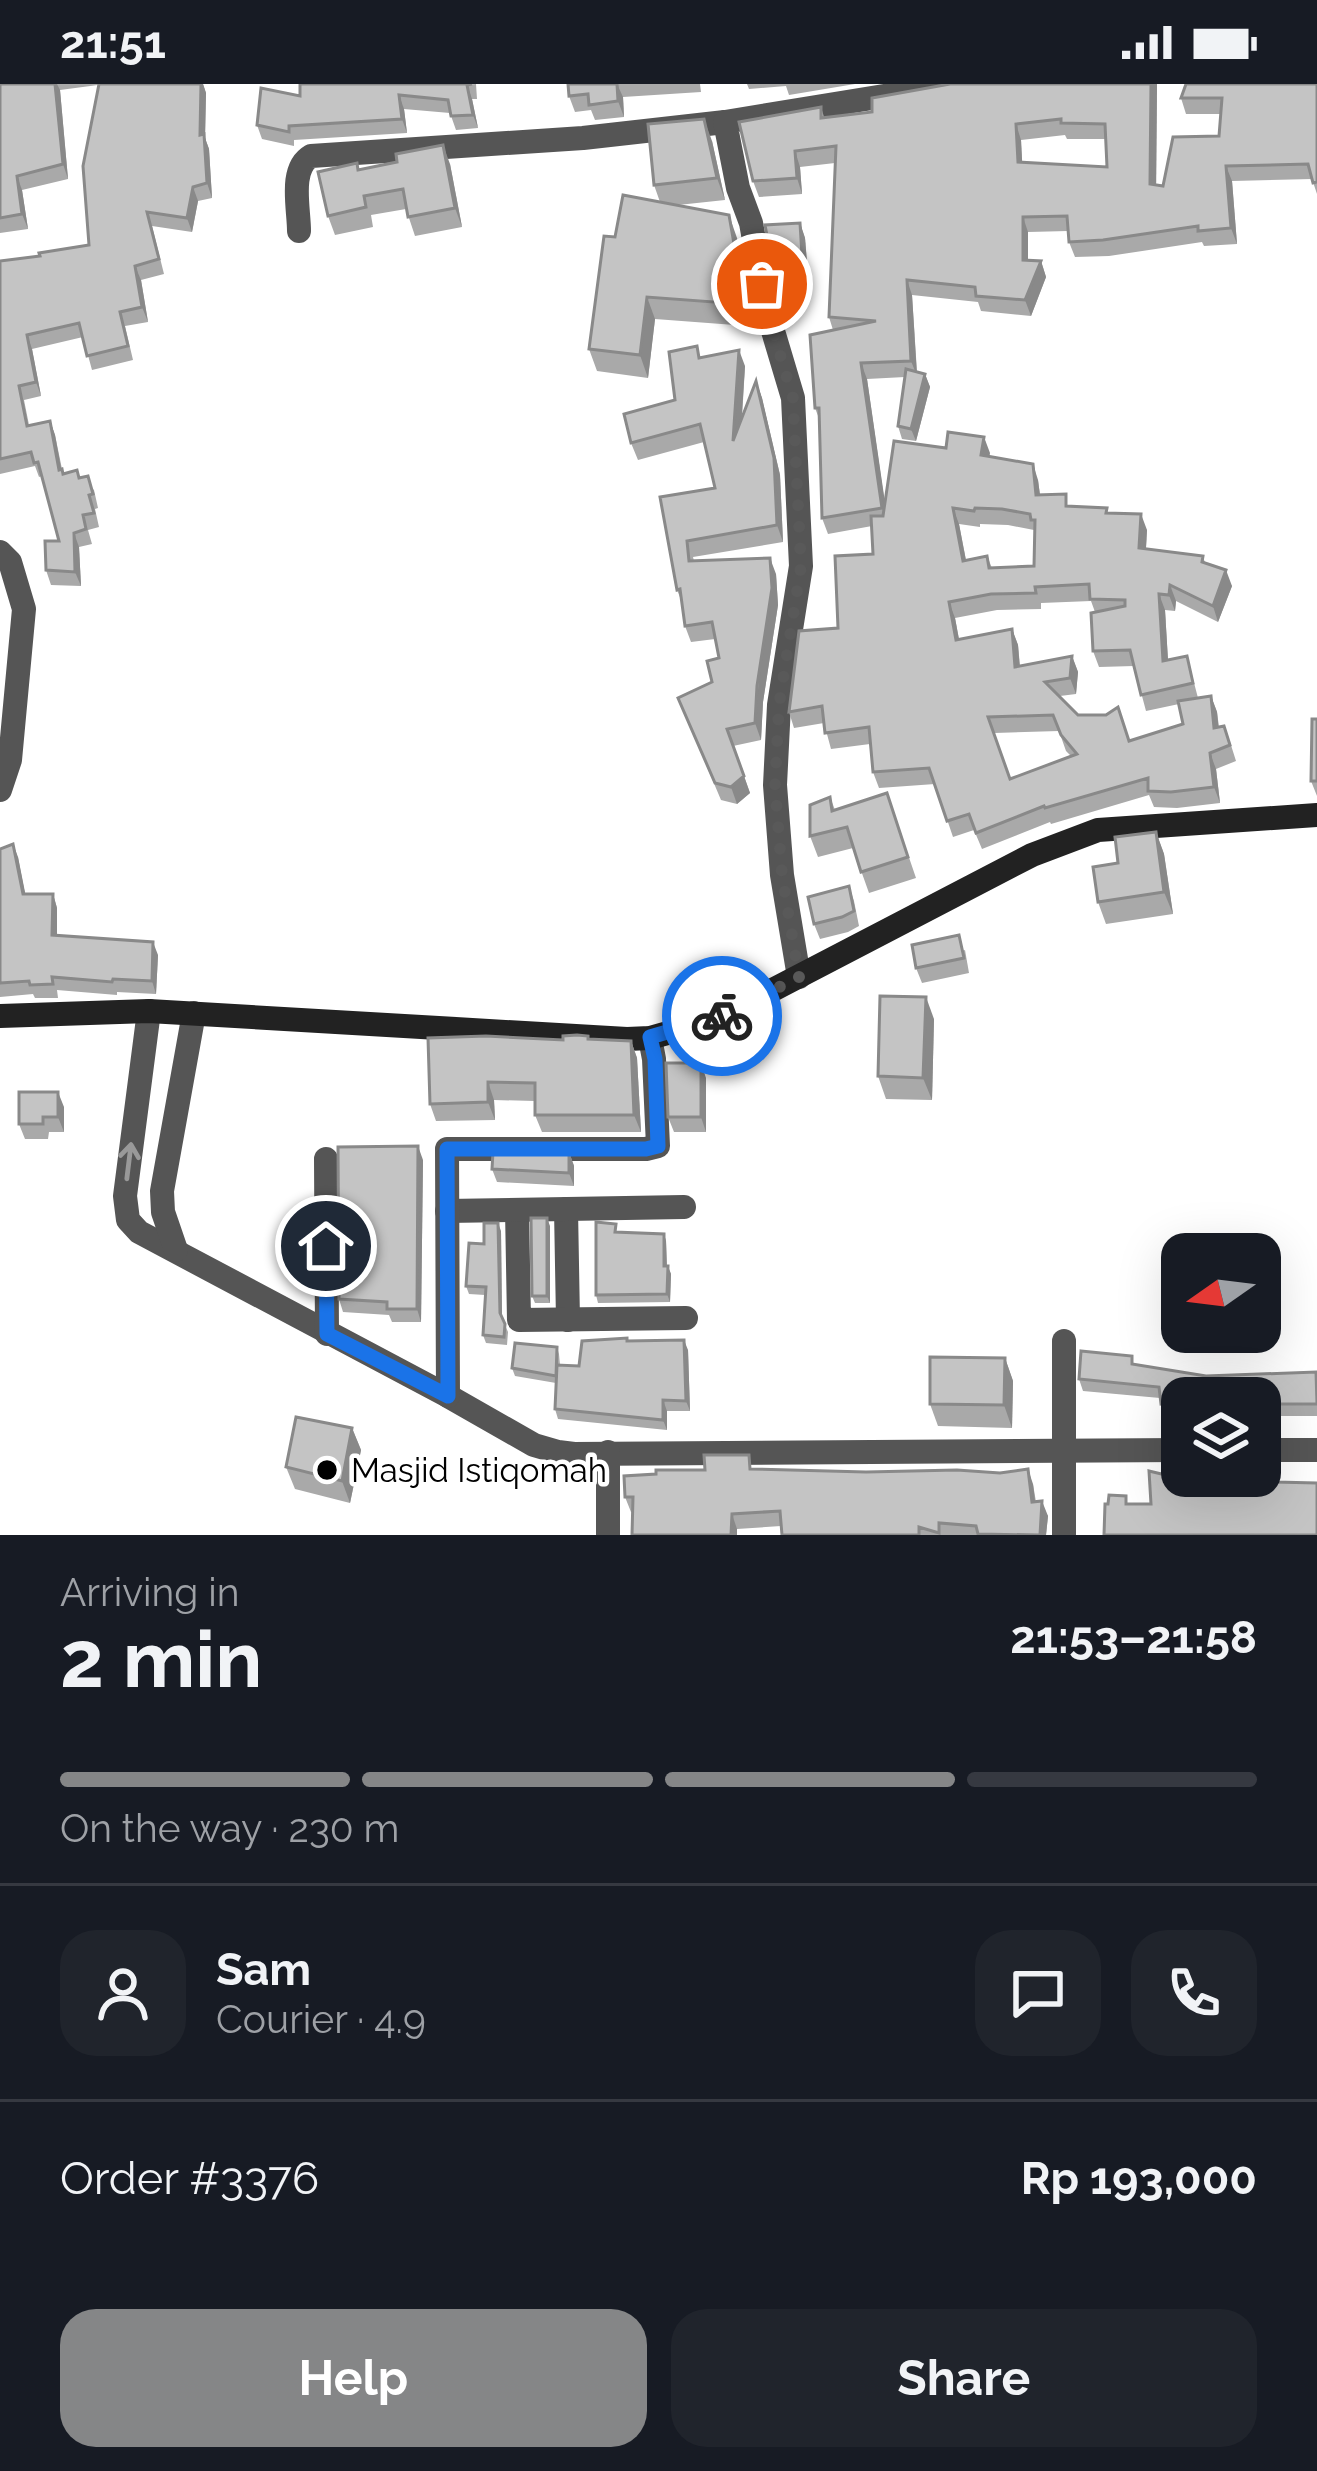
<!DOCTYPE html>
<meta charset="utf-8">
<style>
:root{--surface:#171b24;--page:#20242c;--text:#f1f3f6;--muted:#9ea1a6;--line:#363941;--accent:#858687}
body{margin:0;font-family:Raleway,sans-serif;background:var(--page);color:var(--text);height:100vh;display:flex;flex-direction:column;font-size:45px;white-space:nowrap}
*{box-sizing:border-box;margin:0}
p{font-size:39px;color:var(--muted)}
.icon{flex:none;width:66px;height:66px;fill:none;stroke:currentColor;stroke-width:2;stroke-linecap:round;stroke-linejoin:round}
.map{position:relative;height:1451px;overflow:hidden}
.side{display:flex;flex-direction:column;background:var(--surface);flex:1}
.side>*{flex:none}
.needle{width:78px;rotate:256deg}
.fabs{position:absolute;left:1161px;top:1149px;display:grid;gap:24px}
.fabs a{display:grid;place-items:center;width:120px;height:120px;border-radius:24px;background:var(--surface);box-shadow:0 12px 48px #0002;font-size:60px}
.pin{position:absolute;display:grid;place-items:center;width:102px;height:102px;color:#fff;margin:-51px;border:6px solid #fff;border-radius:50%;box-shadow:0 3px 12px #0007}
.courier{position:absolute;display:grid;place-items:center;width:120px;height:120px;margin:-60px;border:9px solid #1a73e8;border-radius:50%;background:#fff;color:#222;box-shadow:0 3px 15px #0007}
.summary em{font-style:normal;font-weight:700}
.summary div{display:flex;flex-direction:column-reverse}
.summary{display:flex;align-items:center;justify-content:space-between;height:204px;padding:0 60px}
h1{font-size:78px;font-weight:700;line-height:90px}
.bar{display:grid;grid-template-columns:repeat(4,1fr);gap:18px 12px;align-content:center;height:144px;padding:0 60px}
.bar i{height:15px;border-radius:9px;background:var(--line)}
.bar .current{background:var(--accent)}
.bar p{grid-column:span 4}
.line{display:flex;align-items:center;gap:30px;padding:0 60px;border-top:3px solid var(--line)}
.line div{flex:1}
.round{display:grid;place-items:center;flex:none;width:126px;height:126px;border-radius:36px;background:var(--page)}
.primary-button{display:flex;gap:24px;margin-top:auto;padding:24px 60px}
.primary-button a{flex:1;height:138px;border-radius:36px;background:var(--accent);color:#fff;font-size:48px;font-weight:700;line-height:138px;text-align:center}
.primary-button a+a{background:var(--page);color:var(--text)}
.status{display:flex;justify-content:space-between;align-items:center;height:84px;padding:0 60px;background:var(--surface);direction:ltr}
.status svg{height:33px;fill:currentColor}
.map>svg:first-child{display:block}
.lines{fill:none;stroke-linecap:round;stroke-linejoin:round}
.street{stroke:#555;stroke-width:24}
.secondary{stroke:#222;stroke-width:24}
.wall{fill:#a9a9a9;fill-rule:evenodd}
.shaded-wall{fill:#898989}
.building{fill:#c4c4c4;stroke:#898989;stroke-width:3;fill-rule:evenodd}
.oneway{stroke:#999}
.done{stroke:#595959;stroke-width:12;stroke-dasharray:0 21.6}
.route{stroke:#1a73e8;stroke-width:15}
.poi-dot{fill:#000;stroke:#fff;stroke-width:4.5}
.labels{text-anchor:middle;stroke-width:9;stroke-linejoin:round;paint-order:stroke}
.poi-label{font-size:33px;fill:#000;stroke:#fff;text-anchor:start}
</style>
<div class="status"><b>21:51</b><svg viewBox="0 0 49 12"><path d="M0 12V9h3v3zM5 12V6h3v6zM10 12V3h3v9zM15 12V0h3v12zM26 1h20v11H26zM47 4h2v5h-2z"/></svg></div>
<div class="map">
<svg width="1317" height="1451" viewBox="0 0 1317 1451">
<rect width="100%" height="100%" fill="#fff"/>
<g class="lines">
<!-- street -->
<g class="street">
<path d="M299 147C299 124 289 85 311 72L583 54 725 38"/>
<polyline points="0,468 10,478 24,525 10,676 0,706"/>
<polyline points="799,893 782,791 775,701 779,621 801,482 793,314 767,227 751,139 738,104 725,38 958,0"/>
<polyline points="149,927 125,1112 128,1136 139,1148 448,1312 534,1361 558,1368 574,1370 1182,1366"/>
<polyline points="326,1075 327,1250"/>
<polyline points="566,1125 568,1236"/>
<polyline points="517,1126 519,1236 686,1234"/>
<polyline points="447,1127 684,1123"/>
<polyline points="176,1166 163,1128 162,1107 194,929"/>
<polyline points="448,1312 447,1065 646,1065 658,1062 654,975 650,954"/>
<polyline points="1260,1366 1317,1366"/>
<polyline points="608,1368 608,1451"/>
<polyline points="1064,1451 1064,1257"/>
</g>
<!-- secondary -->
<polyline class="secondary" points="0,932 149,927 627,955 650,954 717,935 1032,771 1098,746 1317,731"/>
</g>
<!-- wall -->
<g class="wall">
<polygon points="0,0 203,0 206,9 205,54 209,65 212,114 198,117 192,148 152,142 164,190 141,196 148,238 125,242 133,276 92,286 83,253 32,265 41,312 24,316 29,341 50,337 55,351 63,390 80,394 94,406 98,424 95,425 99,443 88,446 92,460 79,463 81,502 51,501 46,486 59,457 42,392 39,393 35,382 0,390 0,177 40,172 89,161 98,1 60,6 68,95 22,106 28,145 0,149"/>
<polygon points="476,0 477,15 472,15 478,44 456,46 450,29 404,25 407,49 294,56 294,62 262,55 257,41 300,12"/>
<polygon points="568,0 700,0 701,8 623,13 624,33 595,36 591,26 575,28 569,12"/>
<polygon points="747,0 855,0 789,11 786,2 749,5"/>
<path d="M1157 0 1156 101 1163 102 1219 52 1221 30H1186L1181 14 1317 0V110L1312 95 1232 97 1237 160 1204 162 1202 158 1109 172 1075 173 1069 158 1068 147 1028 148V176L1041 177 1046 193 1031 232 981 227 978 218 912 211 917 288 925 290 930 303 916 357 902 355 898 342 905 293 867 295 885 421 946 364 984 353 989 372 1038 396 1040 411 1070 422 1109 429 1147 446 1146 464 1203 472 1205 479 1232 502 1218 538 1176 517 1175 527 1165 526 1168 576 1187 572 1198 614 1211 612 1217 628 1219 643 1230 658 1236 677 1216 685 1220 719 1177 724 1154 723 1149 711 1051 740 1050 738 982 765 974 746 953 753 935 700 879 704 873 688 870 660 831 665 824 639 794 644 789 628 838 544 873 470 872 442 828 450 822 434 820 337 815 324 833 246 829 233 835 79 800 83 802 110 759 113 753 97 821 23 824 33ZM1065 51 1067 55H1106L1107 83 1022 78 1021 56ZM959 440 980 443V440L1008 441 1034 446V482L992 484 987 472 966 476ZM1091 517 1095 528 1093 567 1099 583 1134 582 1146 627 1179 620 1183 640 1130 657 1078 631 1060 612 1076 610 1078 588 1072 572 1020 582 1018 561 1012 545 959 555 955 534 997 526 1041 525V519ZM1059 647 1066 667 1071 672 1010 695 994 649Z"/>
<polygon points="712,57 725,116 678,121 737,154 749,222 748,242 655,235 648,294 597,287 589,265 615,153 660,118 654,101"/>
<polygon points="450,80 462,143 415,152 406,125 371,131 373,143 335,151 328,132 359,86"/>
<polygon points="800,139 805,154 809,203 780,205 774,189"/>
<polygon points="702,274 745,282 742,334 756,297 762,314 780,391 783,458 693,473 694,477 776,490 778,521 763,618 761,656 733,662 750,709 737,720 721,716 678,614 712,598 719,574 715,555 691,558 685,542 682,518 677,506 660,413 715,404 704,358 638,376 631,359 675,316"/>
<polygon points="1317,635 1317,712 1311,697"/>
<polygon points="887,709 916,794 869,809 853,764 818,773 810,752 830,713 835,726"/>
<polygon points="1156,748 1164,770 1173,830 1106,840 1098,818 1118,779"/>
<polygon points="0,765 18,773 25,810 53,810 57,824 57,852 158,871 156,910 117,908 117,911 57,906 58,914 35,914 33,910 0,913"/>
<polygon points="849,802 854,817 859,842 848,848 820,855 814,840"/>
<polygon points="965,866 969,889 922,899 916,884"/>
<polygon points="934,935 932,1016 886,1015 878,992"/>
<polygon points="589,955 631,957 637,974 641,1048 542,1048 535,1031 535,1017 494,1016 495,1036 436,1037 430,1020"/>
<polygon points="706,994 706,1048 674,1048 668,1033"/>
<polygon points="64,1023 64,1048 49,1048 48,1055 25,1055 19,1040"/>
<polygon points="569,1068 574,1082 574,1102 497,1098 492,1085"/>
<polygon points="423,1076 421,1238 392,1238 389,1231 343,1228 339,1215"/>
<polygon points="550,1142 550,1219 535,1219 532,1212"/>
<polygon points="501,1147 502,1234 508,1248 507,1261 486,1259 483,1251 485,1211 469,1210 466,1202 484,1160"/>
<polygon points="618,1148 664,1150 666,1157 667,1182 671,1190 670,1218 598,1219 596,1211"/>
<polygon points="628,1257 688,1266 690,1327 667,1327 667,1346 558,1335 555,1325 556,1299 515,1292 512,1284 557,1263 559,1270 560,1281 579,1282"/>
<polygon points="1005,1274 1013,1297 1012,1344 938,1342 930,1320"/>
<polygon points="1136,1281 1206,1292 1317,1291 1317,1332 1260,1332 1260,1314 1182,1314 1182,1329 1165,1331 1160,1314 1083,1307 1079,1295"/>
<polygon points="352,1344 361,1366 350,1419 295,1405 286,1383"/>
<polygon points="755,1385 1033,1400 1036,1418 1048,1432 1046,1451 782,1451 781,1442 737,1445 737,1451 632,1451 632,1428 631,1428 625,1413"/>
</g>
<!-- shaded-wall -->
<g class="shaded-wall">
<polygon points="55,0 57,0 60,6 68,95 63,80"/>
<polygon points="201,0 203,0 206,9 205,54 209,65 212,114 207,99 200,51"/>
<polygon points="617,0 623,13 624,33 618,17"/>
<polygon points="1151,0 1157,0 1156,116 1150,100"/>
<polygon points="467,1 472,15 478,44 473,31"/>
<polygon points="399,11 404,25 407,49 402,35"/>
<polygon points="704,35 712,57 725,116 717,94"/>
<polygon points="1016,40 1021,56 1023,94 1018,78"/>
<polygon points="443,61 450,80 462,143 455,124"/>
<polygon points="795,67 800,83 802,110 797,94"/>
<polygon points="1226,82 1232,97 1237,160 1231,144"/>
<polygon points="17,92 22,106 28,145 22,130"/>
<polygon points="193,103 198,117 192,148 187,134"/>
<polygon points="729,131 737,154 749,222 748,242 740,220"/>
<polygon points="1023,133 1028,148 1028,191 1023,176"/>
<polygon points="800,139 805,154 809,203 803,188"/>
<polygon points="1041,177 1046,193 1031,232 1025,216"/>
<polygon points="135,182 141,196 148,238 142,223"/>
<polygon points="907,196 912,211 917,292 911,277"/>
<polygon points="647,213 655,235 648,294 640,271"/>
<polygon points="27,251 32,265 41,312 36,298"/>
<polygon points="739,266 745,282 739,374 733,357"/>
<polygon points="861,279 867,295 888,439 882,424"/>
<polygon points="925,290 930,303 916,357 911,345"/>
<polygon points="756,297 762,314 780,391 783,458 777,441"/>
<polygon points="50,337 55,351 64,400 59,386"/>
<polygon points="984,353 990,369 987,387 981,371"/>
<polygon points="1033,380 1038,396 1042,427 1036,411"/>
<polygon points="953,424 959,440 969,493 963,477"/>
<polygon points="1141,430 1147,446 1145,480 1139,464"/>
<polygon points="74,449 79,463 81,502 75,488"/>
<polygon points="770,474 776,490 778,521 763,618 761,656 755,639"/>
<polygon points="1226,486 1232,502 1218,538 1213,522"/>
<polygon points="1170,501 1176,517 1175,527 1169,511"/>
<polygon points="1159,510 1165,526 1169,593 1163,577"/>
<polygon points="949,518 955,534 962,572 956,556"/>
<polygon points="1012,545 1018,561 1021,599 1015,583"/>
<polygon points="1072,572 1078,588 1076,610 1070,594"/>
<polygon points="1211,612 1217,628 1220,660 1214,644"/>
<polygon points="1210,669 1216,685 1220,719 1214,703"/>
<polygon points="744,692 750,709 737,720 731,703"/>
<polygon points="1156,748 1164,770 1173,830 1164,808"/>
<polygon points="13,760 18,773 28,823 23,810"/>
<polygon points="53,810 57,824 57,864 52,851"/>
<polygon points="153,858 158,871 156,910 152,897"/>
<polygon points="926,913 934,935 932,1016 923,994"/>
<polygon points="631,957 637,974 641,1048 634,1031"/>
<polygon points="701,979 706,994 706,1048 701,1033"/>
<polygon points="488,998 494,1016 495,1036 488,1018"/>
<polygon points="58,1008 64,1023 64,1048 58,1033"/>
<polygon points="418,1062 423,1076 421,1238 417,1225"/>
<polygon points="569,1068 574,1082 574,1102 569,1089"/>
<polygon points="547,1134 550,1142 550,1219 547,1212"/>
<polygon points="498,1139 501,1147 502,1236 500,1229"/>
<polygon points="664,1150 666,1157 667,1189 664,1182"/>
<polygon points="668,1182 671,1190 670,1218 667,1210"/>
<polygon points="684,1256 688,1266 690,1327 686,1317"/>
<polygon points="1005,1274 1013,1297 1012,1344 1004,1321"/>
<polygon points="663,1316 667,1327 667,1346 663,1336"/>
<polygon points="352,1344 361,1366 350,1419 342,1397"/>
<polygon points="1028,1385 1033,1400 1037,1433 1032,1418"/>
<polygon points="1042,1417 1048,1432 1046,1451 1040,1451"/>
<polygon points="732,1430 737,1445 737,1451 731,1451"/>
</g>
<!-- building -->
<g class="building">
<polygon points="0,0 55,0 63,80 17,92 22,130 0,134"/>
<polygon points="99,0 201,0 200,51 204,50 207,99 193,103 187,134 147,128 159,175 135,182 142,223 120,228 128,262 87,272 79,239 27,251 36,298 19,302 27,342 50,337 59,386 62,385 63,390 77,386 79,394 88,392 93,410 89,411 94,429 83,431 86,445 74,449 75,488 46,486 45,457 59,457 38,378 34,379 31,368 0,375 0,177 40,172 39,169 89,161 83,82"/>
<polygon points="300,0 472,0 467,1 473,31 451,32 448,16 399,11 402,35 289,42 289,48 257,41 261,4 300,12"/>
<polygon points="568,0 617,0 618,17 589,21 588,10 569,12"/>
<path d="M950 0H1151L1150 100 1163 102 1173 53 1219 52 1222 14H1181L1186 0H1317V98L1313 99 1308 80 1226 82 1231 144 1198 147V142L1103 156 1069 158 1067 132 1023 133V176L1041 177 1025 216 976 212 975 203 907 196 911 277 861 279 882 424 822 434 819 324H815L810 251 876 237 829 233 836 62 795 67 797 94 753 97 739 38 821 23V34L872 28V14ZM1061 35V39L1105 40 1107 83 1018 78 1016 40Z"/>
<polygon points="704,35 717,94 654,101 648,40"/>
<polygon points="443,61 455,124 408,133 403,105 364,112 366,123 328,132 318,88 357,79 358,86 397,78 396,70"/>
<polygon points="623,111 729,131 741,200 740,220 647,213 640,271 589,265 604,152 615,153"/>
<polygon points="800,139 803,188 774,189 765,141"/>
<polygon points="697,262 699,274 739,266 733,357 756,297 774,374 777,441 687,457 689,477 770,474 772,504 757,602 755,639 727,645 744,692 731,703 715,699 678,614 712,598 707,577 719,574 712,538 685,542 680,505 677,506 660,413 715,404 700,340 631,359 624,330 675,316 669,268"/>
<polygon points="906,285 925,290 911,345 898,342"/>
<path d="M948 348 984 353 981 371 1033 380 1036 411 1066 410V422L1107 424 1106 429 1141 430 1139 464 1203 472 1202 478 1226 486 1213 522 1170 501 1169 511 1159 510 1163 577 1187 572 1193 599 1141 611 1130 566 1093 567 1091 529 1125 522V516L1090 515 1089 500 1035 503 1036 509 991 510 949 518 956 556 1012 545 1015 583 1072 572 1070 594 1045 598 1078 631H1106L1118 623 1129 657 1183 640 1178 617 1211 612 1214 644 1224 642 1230 661 1210 669 1214 703 1171 708 1148 707V694L1045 724 1044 722 976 749 969 730 947 737 929 684 873 688 869 643 825 649 822 622 789 628 799 547 838 544 835 472 873 470 871 432H883L894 357 946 364ZM953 424 974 427 975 424 1002 425 1030 430 1031 436H1035L1034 482 989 484 987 472 963 477ZM1053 631 1061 651 1077 670 1010 695 988 633Z"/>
<polygon points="1312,635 1317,635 1317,697 1311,697"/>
<polygon points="887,709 908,773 861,788 847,743 810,752 810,721 830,713 832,727"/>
<polygon points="1156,748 1164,808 1098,818 1093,783 1118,779 1115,753"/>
<polygon points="13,760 23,810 53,810 52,851 153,858 152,897 113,895 112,898 52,893 53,900 30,901 29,897 0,899 0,765"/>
<polygon points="849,802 854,827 842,833 814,840 808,813"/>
<polygon points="959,851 964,874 916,884 912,861"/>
<polygon points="880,912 926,913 923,994 878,992"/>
<polygon points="577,951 588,952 588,955 631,957 634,1031 535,1031 535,999 488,998 488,1018 430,1020 428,954 486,952 563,956 563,952"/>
<polygon points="666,979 701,979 701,1033 668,1033"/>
<polygon points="19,1008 58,1008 58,1033 43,1033 43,1040 19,1040"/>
<polygon points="418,1062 417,1225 387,1225 387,1218 339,1215 338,1063"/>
<polygon points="493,1068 569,1068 569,1089 492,1085"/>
<polygon points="531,1134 547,1134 547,1212 532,1212"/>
<polygon points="596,1138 616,1140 615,1148 664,1150 664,1182 668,1182 667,1210 596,1211"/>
<polygon points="484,1139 498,1139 500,1229 505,1240 504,1253 483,1251 486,1203 466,1202 469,1159 484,1160"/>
<polygon points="627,1254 627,1257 684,1256 686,1317 663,1316 663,1336 555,1325 557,1281 579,1282 582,1257"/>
<polygon points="515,1259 557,1263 556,1292 512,1284"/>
<polygon points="1081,1267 1132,1272 1132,1280 1206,1292 1316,1288 1317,1320 1260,1320 1260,1314 1182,1314 1182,1316 1161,1320 1159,1303 1079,1295"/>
<polygon points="930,1273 1005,1274 1004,1321 930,1320"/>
<polygon points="296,1333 352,1344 342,1397 286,1383"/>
<polygon points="704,1371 749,1371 750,1385 866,1388 957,1386 1000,1389 1028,1385 1032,1418 1042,1417 1040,1451 978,1450 976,1442 939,1439 939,1449 919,1443 919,1451 782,1451 780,1427 732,1430 731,1451 632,1451 633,1413 625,1413 624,1392 656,1390 656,1386 705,1386"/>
<polygon points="1149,1387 1174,1393 1274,1393 1275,1398 1317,1399 1317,1451 1104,1451 1105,1420 1108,1420 1109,1411 1126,1412 1126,1420 1151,1420"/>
</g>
<!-- one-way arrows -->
<defs><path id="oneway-shaft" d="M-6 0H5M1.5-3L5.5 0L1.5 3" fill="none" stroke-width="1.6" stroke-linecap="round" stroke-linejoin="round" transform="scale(3)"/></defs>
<use class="oneway" href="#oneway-shaft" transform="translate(129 1077) rotate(-83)"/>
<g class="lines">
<!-- done -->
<polyline class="done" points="722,932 799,893 782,791 775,701 779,621 801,482 794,338 793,314 767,227 762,200"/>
<!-- route -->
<polyline class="route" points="326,1162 327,1250 448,1312 447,1065 646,1065 658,1062 655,975 650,953 722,932"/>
</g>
<!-- markers -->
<circle class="poi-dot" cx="327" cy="1386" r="12"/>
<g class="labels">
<!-- poi labels -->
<g class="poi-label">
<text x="351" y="1398">Masjid Istiqomah</text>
</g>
</g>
</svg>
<div class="fabs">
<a><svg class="needle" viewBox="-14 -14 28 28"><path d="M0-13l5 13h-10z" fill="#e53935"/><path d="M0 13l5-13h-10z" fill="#9ea1a6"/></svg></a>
<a><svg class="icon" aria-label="layers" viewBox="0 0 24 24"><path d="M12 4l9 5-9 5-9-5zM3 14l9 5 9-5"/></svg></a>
</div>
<div class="pin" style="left:762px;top:200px;background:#ea580c"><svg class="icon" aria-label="bag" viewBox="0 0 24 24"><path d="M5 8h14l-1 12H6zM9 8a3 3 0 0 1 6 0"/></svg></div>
<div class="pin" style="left:326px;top:1162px;background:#1f2937"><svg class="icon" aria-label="home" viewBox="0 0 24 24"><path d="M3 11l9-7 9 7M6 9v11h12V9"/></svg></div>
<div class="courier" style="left:722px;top:932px"><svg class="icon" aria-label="bike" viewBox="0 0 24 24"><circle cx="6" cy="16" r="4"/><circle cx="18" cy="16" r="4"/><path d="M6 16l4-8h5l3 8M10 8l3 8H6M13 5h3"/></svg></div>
</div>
<section class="side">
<div class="summary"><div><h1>2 min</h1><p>Arriving in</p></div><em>21:53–21:58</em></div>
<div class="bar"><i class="current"></i><i class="current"></i><i class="current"></i><i></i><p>On the way · 230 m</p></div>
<div class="line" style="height:216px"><a class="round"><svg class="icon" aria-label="person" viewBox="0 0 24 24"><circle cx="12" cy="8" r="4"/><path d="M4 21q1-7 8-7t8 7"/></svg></a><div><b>Sam</b><p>Courier · 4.9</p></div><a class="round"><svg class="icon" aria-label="chat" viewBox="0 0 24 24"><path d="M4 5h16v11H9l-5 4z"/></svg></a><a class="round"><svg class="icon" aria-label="phone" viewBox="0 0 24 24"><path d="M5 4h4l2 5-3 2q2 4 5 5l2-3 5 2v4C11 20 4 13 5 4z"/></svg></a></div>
<div class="line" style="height:156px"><div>Order #3376</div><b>Rp 193,000</b></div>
<div class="primary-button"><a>Help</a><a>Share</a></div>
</section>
